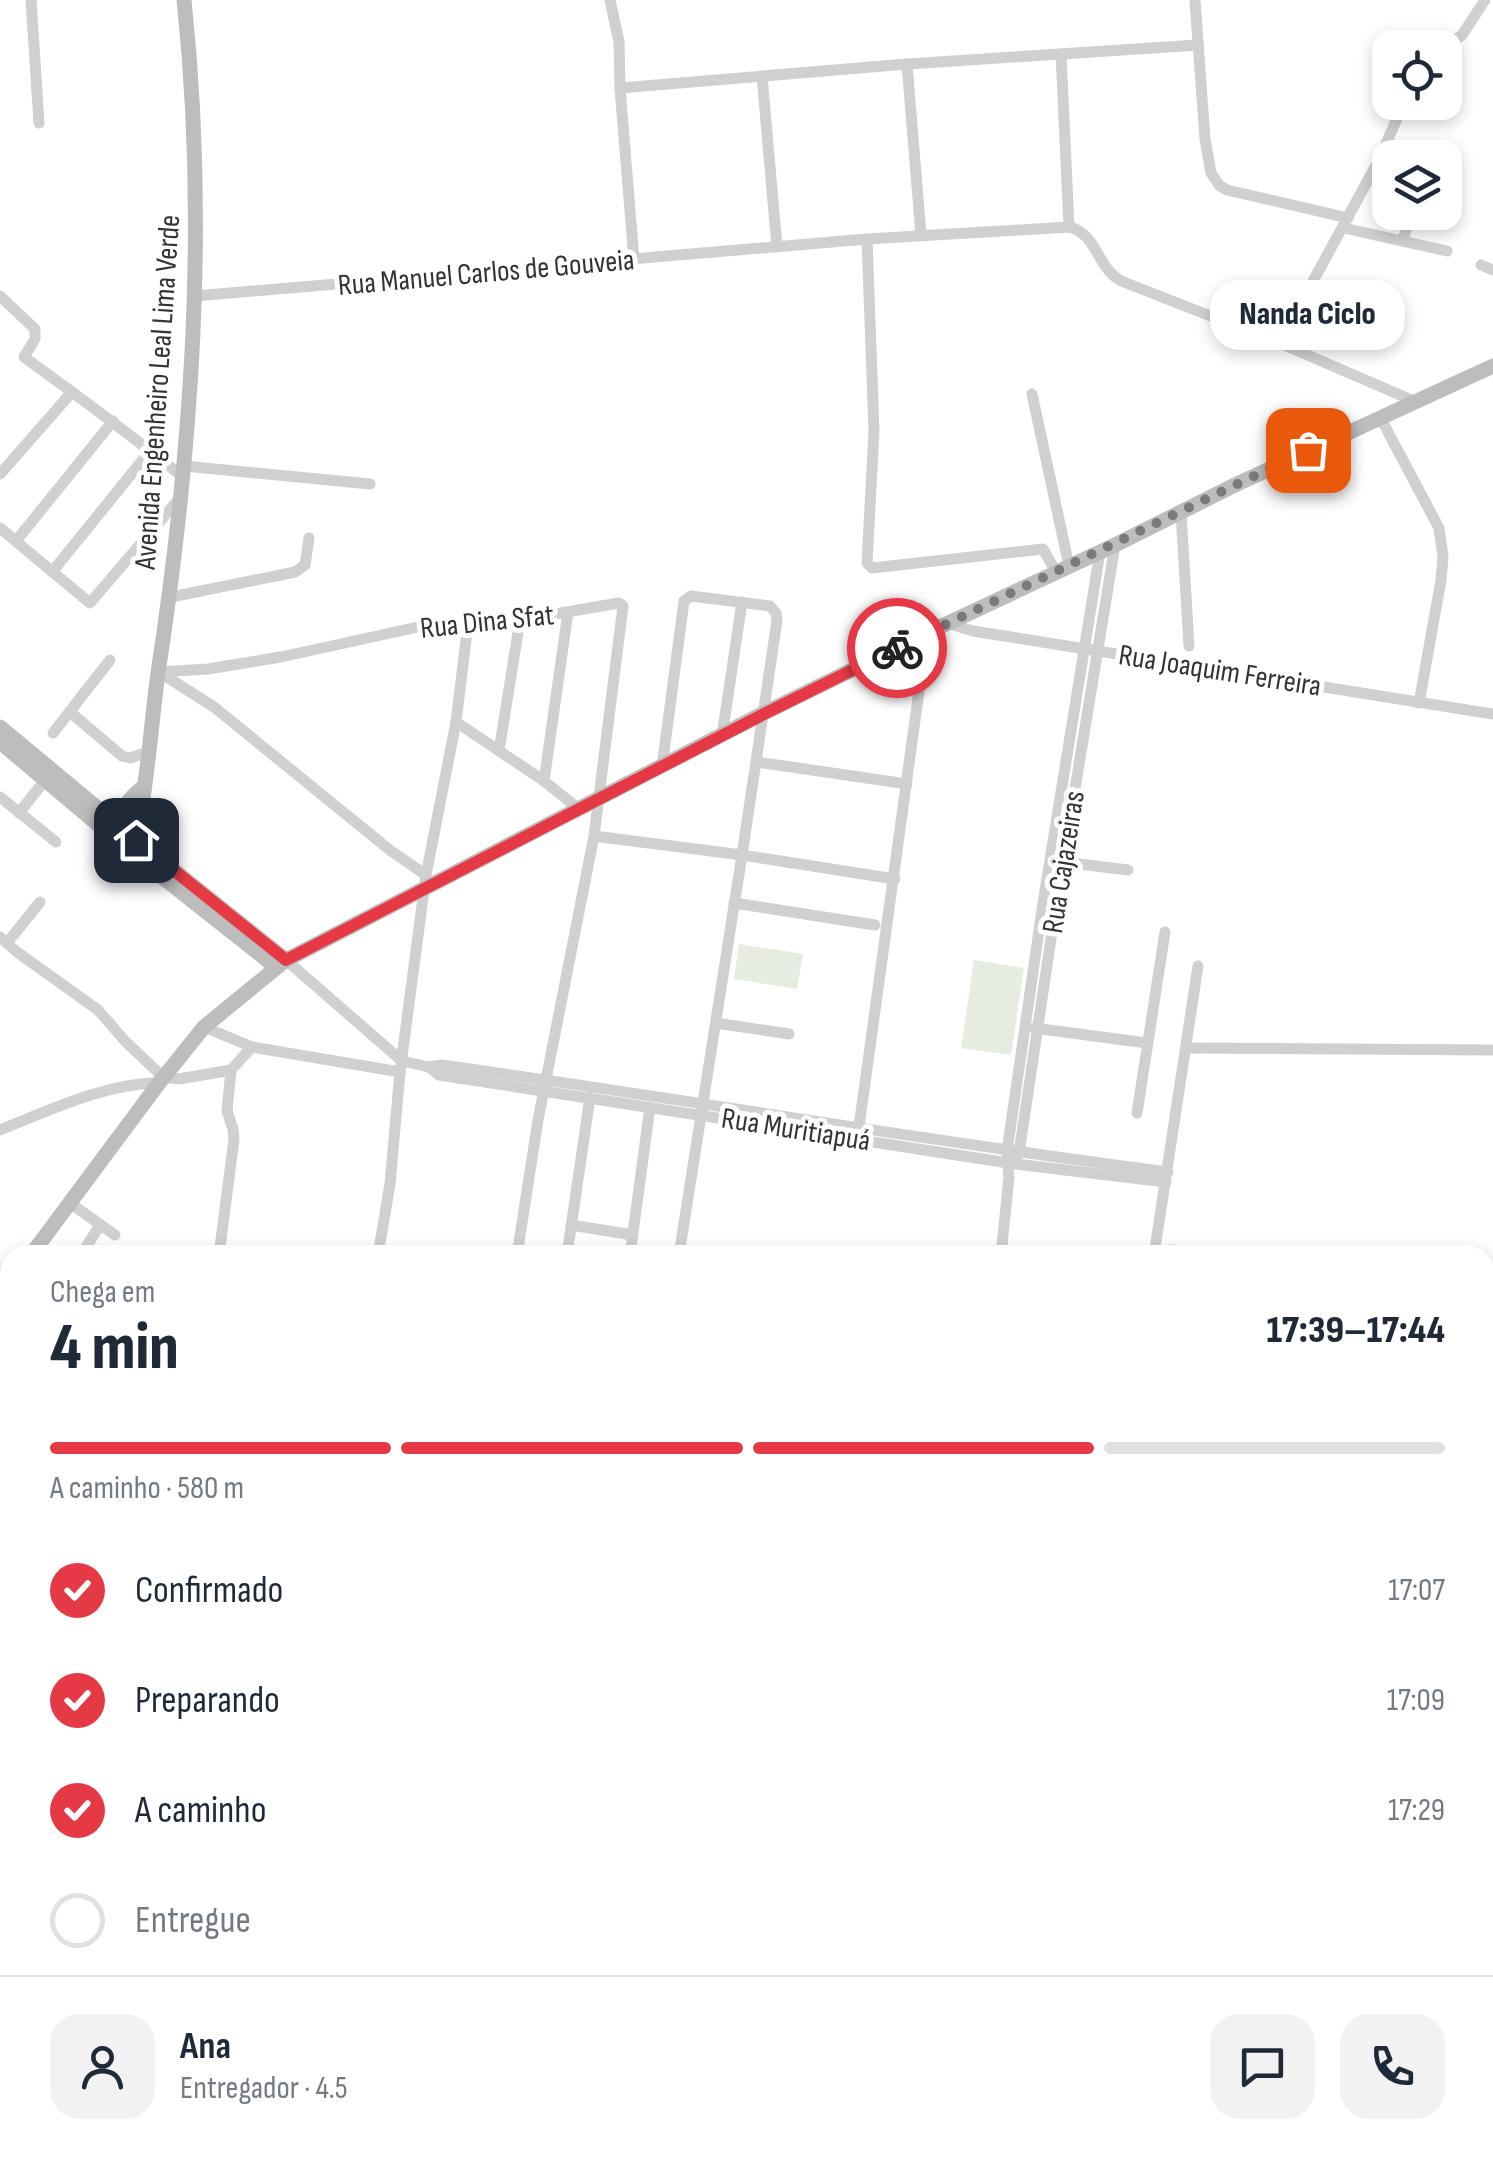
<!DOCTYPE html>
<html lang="pt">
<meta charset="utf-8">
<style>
:root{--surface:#fff;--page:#f2f2f3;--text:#1f2937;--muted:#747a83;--line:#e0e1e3;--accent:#e63946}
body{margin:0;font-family:"Sofia Sans Condensed",sans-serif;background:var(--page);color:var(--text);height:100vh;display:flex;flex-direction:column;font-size:38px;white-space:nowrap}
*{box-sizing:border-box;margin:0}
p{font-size:32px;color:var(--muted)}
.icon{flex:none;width:55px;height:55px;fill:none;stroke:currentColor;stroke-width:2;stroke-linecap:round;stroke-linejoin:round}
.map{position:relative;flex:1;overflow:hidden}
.drawer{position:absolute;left:0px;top:1245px;width:1495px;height:932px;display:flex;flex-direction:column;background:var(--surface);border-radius:30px 30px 0 0;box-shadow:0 5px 15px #0003}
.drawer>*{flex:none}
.fabs{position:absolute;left:1372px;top:30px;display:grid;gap:20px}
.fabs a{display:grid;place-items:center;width:90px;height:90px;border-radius:20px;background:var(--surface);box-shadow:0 5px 15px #0003;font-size:50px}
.pin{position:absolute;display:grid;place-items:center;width:85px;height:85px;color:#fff;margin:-42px;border-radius:20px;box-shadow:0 5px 15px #0006}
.courier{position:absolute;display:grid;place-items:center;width:100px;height:100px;margin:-50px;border:8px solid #e63946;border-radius:50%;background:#fff;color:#222;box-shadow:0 2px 12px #0007}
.bubble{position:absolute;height:70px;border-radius:30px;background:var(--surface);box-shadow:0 5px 15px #0003;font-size:32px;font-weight:800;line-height:70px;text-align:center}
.headline em{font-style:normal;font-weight:800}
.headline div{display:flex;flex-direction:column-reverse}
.headline{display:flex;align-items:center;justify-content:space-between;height:170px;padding:0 50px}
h1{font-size:65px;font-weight:800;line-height:75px}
.bar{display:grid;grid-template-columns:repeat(4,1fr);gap:15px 10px;align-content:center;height:120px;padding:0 50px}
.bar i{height:12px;border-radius:8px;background:var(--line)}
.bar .on{background:var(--accent)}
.bar p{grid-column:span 4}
.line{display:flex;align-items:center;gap:25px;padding:0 50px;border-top:2px solid var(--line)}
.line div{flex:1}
.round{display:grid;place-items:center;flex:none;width:105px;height:105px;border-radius:30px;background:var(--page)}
ol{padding:0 50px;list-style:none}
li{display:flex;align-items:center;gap:30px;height:110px}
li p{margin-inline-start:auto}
li .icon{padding:10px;border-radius:50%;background:var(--accent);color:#fff;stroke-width:4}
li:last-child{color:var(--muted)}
li i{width:55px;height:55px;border:5px solid var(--line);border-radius:50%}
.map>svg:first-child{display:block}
.green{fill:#e6ecdf}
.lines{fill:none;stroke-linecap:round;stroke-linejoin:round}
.stream{stroke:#cfe2ee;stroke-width:2.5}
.street{stroke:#d0d0d0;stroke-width:11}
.secondary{stroke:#bdbdbd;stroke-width:15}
.done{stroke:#7a7a7a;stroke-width:10;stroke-dasharray:0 18}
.route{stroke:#e63946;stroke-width:12}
.labels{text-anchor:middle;stroke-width:10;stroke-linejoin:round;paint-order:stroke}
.street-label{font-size:30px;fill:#333;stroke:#fff}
</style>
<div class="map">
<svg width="1493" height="2177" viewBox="0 0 1493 2177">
<rect width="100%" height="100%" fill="#fff"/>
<!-- green -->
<g class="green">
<polygon points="739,944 803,954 797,989 734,979"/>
<polygon points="974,960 1024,968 1011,1055 961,1048"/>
<polygon points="1190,2168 1329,2168 1331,2177 1191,2177"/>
</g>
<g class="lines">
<!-- stream -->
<g class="stream">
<polyline points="1161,1248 1171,1245 1217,1255"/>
<polyline points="1132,1255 1150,1251"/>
<polyline points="1485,1439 1493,1454"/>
<polyline points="0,1519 10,1523"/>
</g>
<!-- street -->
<g class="street">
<polyline points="31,0 39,123"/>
<polyline points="610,0 619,42 620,88 634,260"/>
<polyline points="1195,0 1205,139 1211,173 1219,185 1227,190 1348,218"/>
<polyline points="1444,48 1462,35 1485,0"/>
<polyline points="1061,54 1069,227"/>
<polyline points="907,64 921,235"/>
<polyline points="762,76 777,247"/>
<polyline points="620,88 907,64 1198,45"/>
<polyline points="1433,158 1436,149"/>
<polyline points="1344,228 1447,251"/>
<polyline points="867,239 874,431 867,563 872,568 1043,549 1056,572"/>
<polyline points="1402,241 1413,212"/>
<polyline points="1481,265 1493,270"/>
<path d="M0 296 35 329V339L24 357C78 396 131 435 183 477"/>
<path d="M195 296 867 239 1069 227C1097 233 1097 268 1121 281L1282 344 1414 401"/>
<polyline points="1282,344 1300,305 1380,158 1404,102"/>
<polyline points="1032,394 1069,566"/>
<polyline points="1380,417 1439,528 1443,557 1441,580 1419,703"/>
<polyline points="184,466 370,484"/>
<polyline points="0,474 72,392"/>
<polyline points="1181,512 1189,646"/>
<polyline points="0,528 90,603 179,499"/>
<polyline points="16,541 113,421"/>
<polyline points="52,572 150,451"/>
<polyline points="171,597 295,572 305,565 309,538"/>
<polyline points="947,623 973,631 1493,714"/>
<polyline points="159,672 208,669 281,657 427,625 520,620 619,603 623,606 594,836 538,1120 517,1255"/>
<polyline points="159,672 214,707 391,851 426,875"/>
<polyline points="70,712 122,756 130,758 148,752"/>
<polyline points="456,722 544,781 579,809"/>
<polyline points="53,733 110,660"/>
<polyline points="722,736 742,602"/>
<polyline points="499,751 520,620"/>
<polyline points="757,762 907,784"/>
<polyline points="662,767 684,601 691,596 770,606 776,613 777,621 742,855 679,1255"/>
<polyline points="544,781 568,612"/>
<polyline points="0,797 56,842"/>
<polyline points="19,813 45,780"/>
<polyline points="594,836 742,855 895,879"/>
<polyline points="1063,862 1128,870"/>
<polyline points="734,903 875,925"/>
<polyline points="0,937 17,952 98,1010 125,1041 163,1077 179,1079 231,1070"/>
<polyline points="7,943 40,902"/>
<path d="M286 960 402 1061 429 1067 442 1065C684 1099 925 1141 1168 1172"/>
<polyline points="716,1023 789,1034"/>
<polyline points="204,1027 252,1047 400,1072"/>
<polyline points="1034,1028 1147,1043"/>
<polyline points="1186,1048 1491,1050"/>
<polyline points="429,1067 439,1075 1015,1164 1166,1182"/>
<polyline points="1137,1113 1165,932"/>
<path d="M0 1130C48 1111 106 1083 159 1083"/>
<polyline points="858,1134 927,633"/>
<polyline points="1016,1160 1019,1153 1056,905 1115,545"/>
<polyline points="70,1203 115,1235"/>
<polyline points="571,1225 633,1235"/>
<polyline points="81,1255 100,1225"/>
<polyline points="219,1255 234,1139 233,1129 227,1111 231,1070 252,1047"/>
<polyline points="378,1255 390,1184 400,1072 426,875 456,722 468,624"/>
<polyline points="567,1255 590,1097"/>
<polyline points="630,1255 650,1107"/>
<polyline points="1001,1255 1009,1177 1007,1151 1043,903 1100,552"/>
<polyline points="1154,1255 1198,966"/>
<polyline points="0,1333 10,1341"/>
<polyline points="1485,1742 1493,1743"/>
<polyline points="0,1754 10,1740"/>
<polyline points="0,1924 10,1932"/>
<polyline points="1485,1932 1493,1932"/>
<polyline points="1485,2080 1493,2083"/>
<polyline points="112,2168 164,2177"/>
<polyline points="1181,2168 1183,2177"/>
<polyline points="1383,2168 1385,2177"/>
<polyline points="1475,2168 1477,2177"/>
<polyline points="44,2177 46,2168"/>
<polyline points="191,2177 193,2168"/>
<polyline points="361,2177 363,2168"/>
<polyline points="515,2177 518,2168"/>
</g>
<!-- secondary -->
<g class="secondary">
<polyline points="0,727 136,840 286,960"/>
<polyline points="0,742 132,853 276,967"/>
<path d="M119 829C121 809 128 799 143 787"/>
<path d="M132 853C147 795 150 732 158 673 192 450 208 225 184 0"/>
<polyline points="31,1255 159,1083 204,1027 286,960 764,713 927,633 1115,545 1237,484 1493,366"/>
<polyline points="0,1297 10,1284"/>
</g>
</g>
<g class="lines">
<!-- done -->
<polyline class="done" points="897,648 1308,450"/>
<!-- route -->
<polyline class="route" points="136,840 286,960 764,714 897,648"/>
</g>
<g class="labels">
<!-- street labels -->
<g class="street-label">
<text transform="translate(486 272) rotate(-5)" y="10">Rua Manuel Carlos de Gouveia</text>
<text transform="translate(157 392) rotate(-86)" y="10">Avenida Engenheiro Leal Lima Verde</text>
<text transform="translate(487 621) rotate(-6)" y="10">Rua Dina Sfat</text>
<text transform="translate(1220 670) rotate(9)" y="10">Rua Joaquim Ferreira</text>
<text transform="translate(1063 862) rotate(-81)" y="10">Rua Cajazeiras</text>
<text transform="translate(796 1129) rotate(9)" y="10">Rua Muritiapuá</text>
</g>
</g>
</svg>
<div class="fabs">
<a><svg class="icon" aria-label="locate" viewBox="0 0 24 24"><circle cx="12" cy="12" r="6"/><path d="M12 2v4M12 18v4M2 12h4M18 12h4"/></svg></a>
<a><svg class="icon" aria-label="layers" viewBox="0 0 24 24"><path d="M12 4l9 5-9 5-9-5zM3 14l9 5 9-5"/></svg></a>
</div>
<div class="pin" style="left:1308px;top:450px;background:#ea580c"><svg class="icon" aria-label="bag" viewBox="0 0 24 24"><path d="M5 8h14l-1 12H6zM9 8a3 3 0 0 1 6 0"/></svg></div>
<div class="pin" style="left:136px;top:840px;background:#1f2937"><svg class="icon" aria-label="home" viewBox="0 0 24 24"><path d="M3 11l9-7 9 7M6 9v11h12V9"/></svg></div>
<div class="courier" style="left:897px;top:648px"><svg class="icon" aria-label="bike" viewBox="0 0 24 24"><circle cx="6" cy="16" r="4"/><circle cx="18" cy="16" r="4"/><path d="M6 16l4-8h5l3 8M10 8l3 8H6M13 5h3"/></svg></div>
<div class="bubble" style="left:1210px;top:280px;width:195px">Nanda Ciclo</div>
<section class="drawer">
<div class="headline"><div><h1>4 min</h1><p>Chega em</p></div><em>17:39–17:44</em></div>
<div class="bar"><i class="on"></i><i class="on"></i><i class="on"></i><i></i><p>A caminho · 580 m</p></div>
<ol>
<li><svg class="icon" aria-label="check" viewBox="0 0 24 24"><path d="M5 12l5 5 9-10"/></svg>Confirmado<p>17:07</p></li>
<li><svg class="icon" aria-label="check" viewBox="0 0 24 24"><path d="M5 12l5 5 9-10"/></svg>Preparando<p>17:09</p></li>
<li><svg class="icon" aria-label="check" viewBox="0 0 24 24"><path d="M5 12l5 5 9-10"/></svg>A caminho<p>17:29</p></li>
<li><i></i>Entregue</li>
</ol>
<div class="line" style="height:180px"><a class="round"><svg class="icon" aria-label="person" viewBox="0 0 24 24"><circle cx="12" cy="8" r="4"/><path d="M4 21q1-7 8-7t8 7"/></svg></a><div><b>Ana</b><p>Entregador · 4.5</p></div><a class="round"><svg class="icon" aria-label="chat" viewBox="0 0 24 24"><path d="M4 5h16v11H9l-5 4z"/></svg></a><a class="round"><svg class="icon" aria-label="phone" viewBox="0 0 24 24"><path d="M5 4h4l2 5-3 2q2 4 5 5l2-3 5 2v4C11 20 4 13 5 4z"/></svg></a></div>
</section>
</div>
